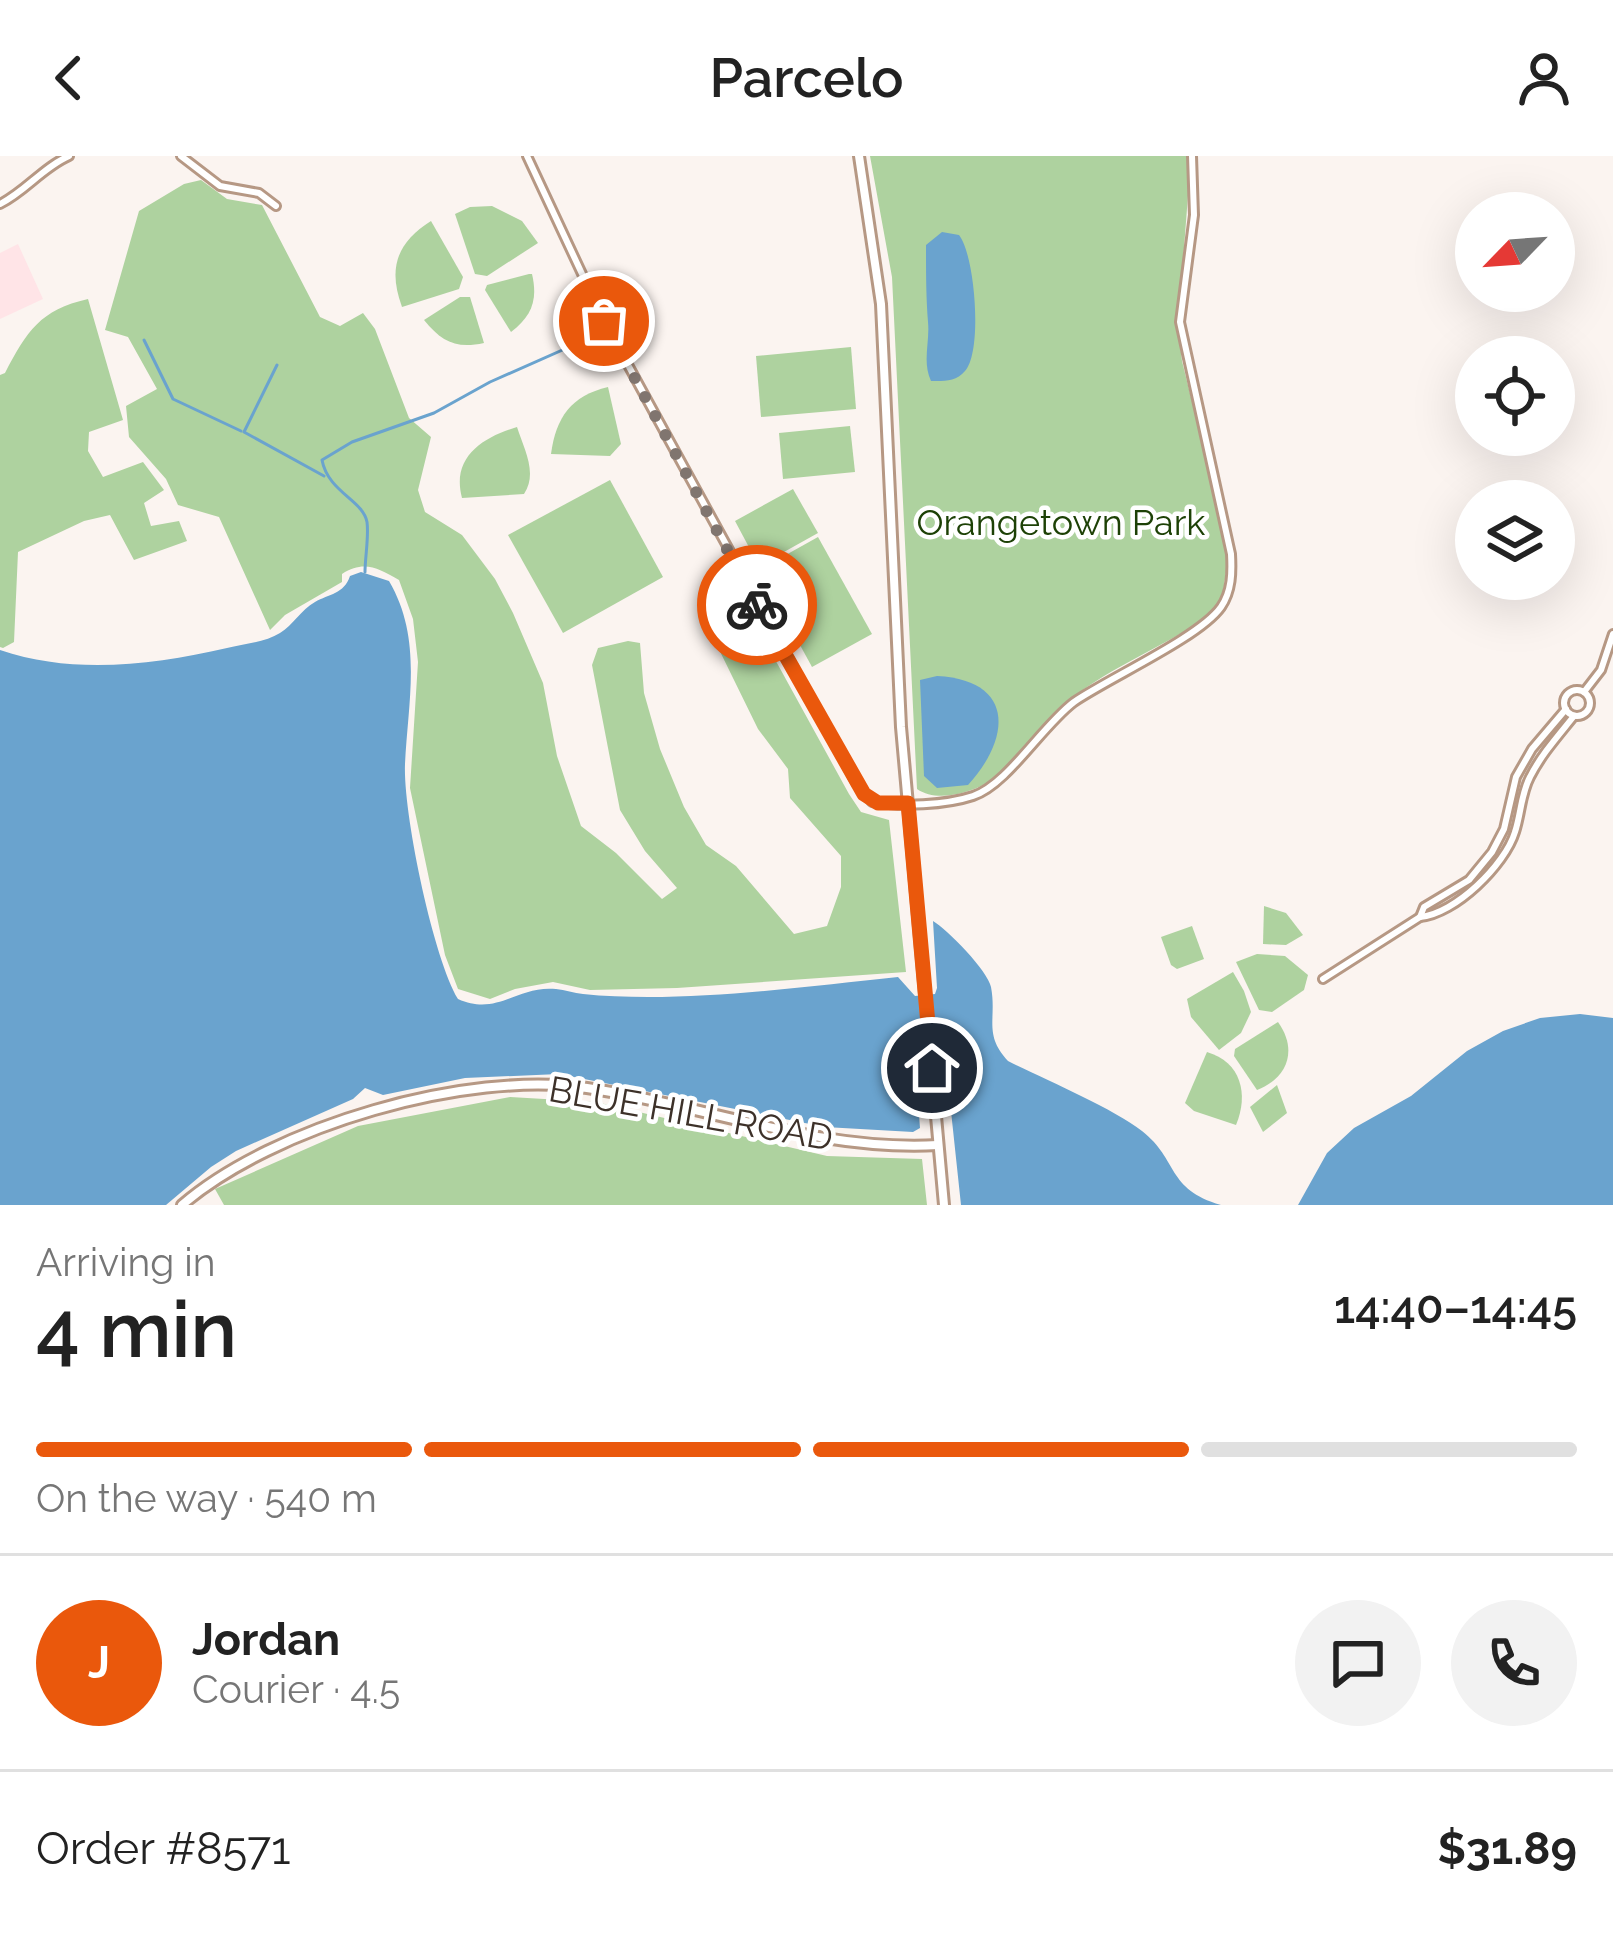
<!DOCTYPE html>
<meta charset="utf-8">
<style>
:root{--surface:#fff;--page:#f2f2f2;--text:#222;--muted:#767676;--line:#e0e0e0;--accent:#ea580c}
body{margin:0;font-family:Raleway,sans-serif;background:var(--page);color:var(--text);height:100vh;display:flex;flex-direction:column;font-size:45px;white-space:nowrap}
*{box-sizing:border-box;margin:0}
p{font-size:39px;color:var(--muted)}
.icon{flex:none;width:66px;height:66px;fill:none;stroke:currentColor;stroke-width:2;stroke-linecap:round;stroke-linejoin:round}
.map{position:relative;height:1049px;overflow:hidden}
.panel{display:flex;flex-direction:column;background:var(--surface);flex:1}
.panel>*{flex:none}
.needle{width:78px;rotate:245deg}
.tools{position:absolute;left:1455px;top:36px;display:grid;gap:24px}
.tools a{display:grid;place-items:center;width:120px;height:120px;border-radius:50%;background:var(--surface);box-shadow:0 12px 48px #0002;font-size:60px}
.pin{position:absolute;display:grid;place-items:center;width:102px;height:102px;color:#fff;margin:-51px;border:6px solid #fff;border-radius:50%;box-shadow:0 3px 12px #0007}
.courier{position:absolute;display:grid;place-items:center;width:120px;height:120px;margin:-60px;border:9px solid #ea580c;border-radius:50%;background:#fff;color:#222;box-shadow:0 3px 15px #0007}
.summary em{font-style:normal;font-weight:600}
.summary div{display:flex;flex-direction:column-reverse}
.summary{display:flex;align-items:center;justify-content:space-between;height:204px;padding:0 36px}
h1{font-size:78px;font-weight:600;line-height:90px}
.bar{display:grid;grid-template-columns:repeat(4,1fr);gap:18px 12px;align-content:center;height:144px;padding:0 36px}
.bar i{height:15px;border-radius:9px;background:var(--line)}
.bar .on{background:var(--accent)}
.bar p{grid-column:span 4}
.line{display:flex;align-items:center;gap:30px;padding:0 36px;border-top:3px solid var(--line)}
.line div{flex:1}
.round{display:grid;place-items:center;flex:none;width:126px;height:126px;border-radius:63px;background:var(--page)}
header{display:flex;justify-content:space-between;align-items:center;height:156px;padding:0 36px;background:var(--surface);font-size:54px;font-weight:600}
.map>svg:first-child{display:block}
.industrial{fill:#ffe4e7}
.green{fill:#aed29f}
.water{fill:#6aa3ce}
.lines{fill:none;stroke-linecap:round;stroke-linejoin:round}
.stream{stroke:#6aa3ce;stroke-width:3}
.street-casing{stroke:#b69884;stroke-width:12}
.secondary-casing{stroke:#b69884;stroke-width:14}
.street{stroke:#fff;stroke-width:6}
.secondary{stroke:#fff;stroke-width:8}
.done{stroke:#80756f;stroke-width:12;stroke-dasharray:0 21.6}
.route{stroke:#ea580c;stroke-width:15}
.labels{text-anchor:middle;stroke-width:9;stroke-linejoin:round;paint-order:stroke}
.park-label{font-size:36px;fill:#1d4106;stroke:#fff}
.street-label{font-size:36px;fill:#3d3129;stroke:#fff}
</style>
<header><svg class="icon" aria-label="back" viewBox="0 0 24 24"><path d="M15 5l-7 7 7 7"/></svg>Parcelo<svg class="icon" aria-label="person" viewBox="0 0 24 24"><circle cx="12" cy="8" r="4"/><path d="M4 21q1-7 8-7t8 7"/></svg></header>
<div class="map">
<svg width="1613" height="1049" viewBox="0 0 1613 1049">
<rect width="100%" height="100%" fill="#fbf4f0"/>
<!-- industrial -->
<polygon class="industrial" points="18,88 43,143 0,163 0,97"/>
<!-- green -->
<g class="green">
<path d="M870 0H1188L1190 13 1178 171 1182 205 1229 395 1222 444 1207 462C1163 490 1112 511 1072 542 1040 566 1013 616 979 631 961 639 934 645 917 633L892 121Z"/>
<path d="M201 24 227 43 262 49 320 161 340 170 363 157 375 173 409 262 431 281 418 334 425 356 462 379 495 423 513 457 543 527 557 600 581 670 616 697 662 743 677 732 645 695 620 654 592 509 598 492 628 485 640 487 644 537 660 593 684 651 706 689 736 710 794 778 827 770 841 731V700L790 642 788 613 758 573 708 471 724 448 739 438 849 638 861 656 889 664 906 816 677 832 590 834 553 826 515 833 490 843 458 833 445 799 410 632 418 506 413 463 399 424C378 412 364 404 342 418V426L285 459 270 474 219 361 178 349 166 323 129 281 126 250 157 233 128 181 105 174 139 55 184 28Z"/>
<polygon points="492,50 522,65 538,87 487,120 475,118 455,58 470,51"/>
<path d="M431 65 463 121 459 133 402 151C388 113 396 87 431 65Z"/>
<path d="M529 118H532C538 144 532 160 511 176L485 134 487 129Z"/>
<path d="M460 141H470L484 187C456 193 442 186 424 164Z"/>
<path d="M88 143 123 264 89 276 88 295 103 321 143 306 164 334 144 347 151 370 179 365 187 385 134 404 110 359 84 365 18 396 14 486 3 492 0 491V219L5 217C27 175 40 154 88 143Z"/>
<polygon points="851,191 856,253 761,261 756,200"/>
<path d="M608 231 621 288 610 300 551 298C556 261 571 240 608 231Z"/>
<polygon points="850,270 855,316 783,323 779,277"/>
<path d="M517 271C524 293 538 317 524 338L462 342C451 301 483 281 517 271Z"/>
<polygon points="610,324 663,421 563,477 508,379"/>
<polygon points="793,333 818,377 759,410 735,365"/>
<polygon points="818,381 872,478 812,511 759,414"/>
<polygon points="1264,750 1286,757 1303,779 1286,789 1263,788"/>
<polygon points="1192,770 1204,803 1177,813 1171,809 1161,781"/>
<polygon points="1257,798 1285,800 1308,819 1304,834 1272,856 1259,854 1236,806"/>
<polygon points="1233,816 1244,835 1251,856 1241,877 1219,894 1191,861 1187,843"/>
<path d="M1278 866C1298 894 1288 922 1257 934L1234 900 1235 893Z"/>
<path d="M1207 896C1241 906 1249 938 1236 969L1194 955 1185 947Z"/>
<polygon points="1277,929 1287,957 1263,976 1250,951"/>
<polygon points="510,941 596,946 827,1000 922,1003 927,1049 224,1049 215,1033 358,970"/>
</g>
<!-- water -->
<g class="water">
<path d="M942 76 959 79C975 99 983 195 965 215 956 226 944 225 931 225 922 206 930 186 928 166 926 139 926 118 926 89Z"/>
<path d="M361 416 389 425C423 483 408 545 405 608 403 657 433 801 458 843 498 861 517 829 556 833 565 834 574 837 583 838 680 848 800 831 898 821L915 840 935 838 937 832 933 765C947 773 988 815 991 831 997 863 983 878 1008 905 1046 924 1111 951 1142 975 1179 1004 1166 1033 1221 1049H961L943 880 932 871 922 872 913 879 920 972 913 976 825 971 559 918 465 922 383 939 365 932 353 943 236 995 211 1011 166 1049H0V494C74 519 152 509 227 492 244 488 266 486 280 477 293 469 301 454 315 446 329 438 344 438 350 420Z"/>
<path d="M937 520C1014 524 1012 581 968 629L937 632 924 620 920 524Z"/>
<polygon points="1580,858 1613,862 1613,1049 1298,1049 1327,997 1354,972 1411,940 1467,895 1503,875 1540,862"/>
</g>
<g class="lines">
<!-- stream -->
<g class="stream">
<polyline points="144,184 173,243 241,275"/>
<polyline points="277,209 244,276 324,320"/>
<path d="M365 416C365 401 369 381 367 366 363 344 328 336 322 304L352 286 434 257 490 226 603 176"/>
</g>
<defs>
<g id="street">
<polyline points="181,0 220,30 259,37 276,50"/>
<path d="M527 0 604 165 857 628 872 646C901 651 946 649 973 640 1007 629 1042 570 1074 546 1109 522 1200 481 1221 451 1232 435 1232 416 1231 398L1180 166 1194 59 1192 0"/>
<path d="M0 48C26 35 42 12 69 0"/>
<circle cx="1577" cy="547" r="13"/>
<polyline points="1584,536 1601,514 1613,478"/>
<polyline points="1420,761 1424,751 1469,724 1492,696 1504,673 1516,621 1532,593 1566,553"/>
<path d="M1323 823 1420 761C1455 758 1505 709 1515 676 1521 658 1521 638 1530 621 1541 599 1558 580 1574 560"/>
</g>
<g id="secondary">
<polyline points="859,0 881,148 901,571 944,1049"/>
<path d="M182 1049C274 970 467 914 587 932 704 949 818 996 938 989"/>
</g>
</defs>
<!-- street casing -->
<use href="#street" class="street-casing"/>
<!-- secondary casing -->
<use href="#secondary" class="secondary-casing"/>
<!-- street -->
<use href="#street" class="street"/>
<!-- secondary -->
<use href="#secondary" class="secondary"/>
</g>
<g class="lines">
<!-- done -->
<polyline class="done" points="604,165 757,449"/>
<!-- route -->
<polyline class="route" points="757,449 864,638 878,647 908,647 932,912"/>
</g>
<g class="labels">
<!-- park labels -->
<g class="park-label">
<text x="1061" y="379">Orangetown Park</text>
</g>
<!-- street labels -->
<g class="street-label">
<text transform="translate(691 957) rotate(10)" y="13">BLUE HILL ROAD</text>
</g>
</g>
</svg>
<div class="tools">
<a><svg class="needle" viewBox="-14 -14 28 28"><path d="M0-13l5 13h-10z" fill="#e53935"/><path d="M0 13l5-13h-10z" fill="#767676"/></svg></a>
<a><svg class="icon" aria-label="locate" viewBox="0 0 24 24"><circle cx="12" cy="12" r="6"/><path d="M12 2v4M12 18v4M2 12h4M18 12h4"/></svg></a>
<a><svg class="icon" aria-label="layers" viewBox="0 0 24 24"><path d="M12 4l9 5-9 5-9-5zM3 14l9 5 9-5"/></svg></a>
</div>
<div class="pin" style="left:604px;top:165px;background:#ea580c"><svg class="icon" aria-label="bag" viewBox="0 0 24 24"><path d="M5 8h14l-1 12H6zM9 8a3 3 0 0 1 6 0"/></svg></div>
<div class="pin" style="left:932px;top:912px;background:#1f2937"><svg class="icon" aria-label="home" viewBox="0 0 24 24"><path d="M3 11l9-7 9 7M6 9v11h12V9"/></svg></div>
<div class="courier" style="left:757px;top:449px"><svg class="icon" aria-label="bike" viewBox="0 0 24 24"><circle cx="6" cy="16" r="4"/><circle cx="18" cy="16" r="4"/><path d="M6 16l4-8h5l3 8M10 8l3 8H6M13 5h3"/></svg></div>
</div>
<section class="panel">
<div class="summary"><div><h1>4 min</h1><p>Arriving in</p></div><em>14:40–14:45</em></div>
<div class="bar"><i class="on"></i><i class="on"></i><i class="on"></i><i></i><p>On the way · 540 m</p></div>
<div class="line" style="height:216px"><b class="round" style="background:var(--accent);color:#fff">J</b><div><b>Jordan</b><p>Courier · 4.5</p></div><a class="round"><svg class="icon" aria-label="chat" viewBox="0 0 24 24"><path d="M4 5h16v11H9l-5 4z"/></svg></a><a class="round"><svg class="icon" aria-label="phone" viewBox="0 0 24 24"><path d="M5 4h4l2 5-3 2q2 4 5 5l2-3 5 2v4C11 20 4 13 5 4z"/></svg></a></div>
<div class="line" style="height:156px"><div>Order #8571</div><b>$31.89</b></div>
</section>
